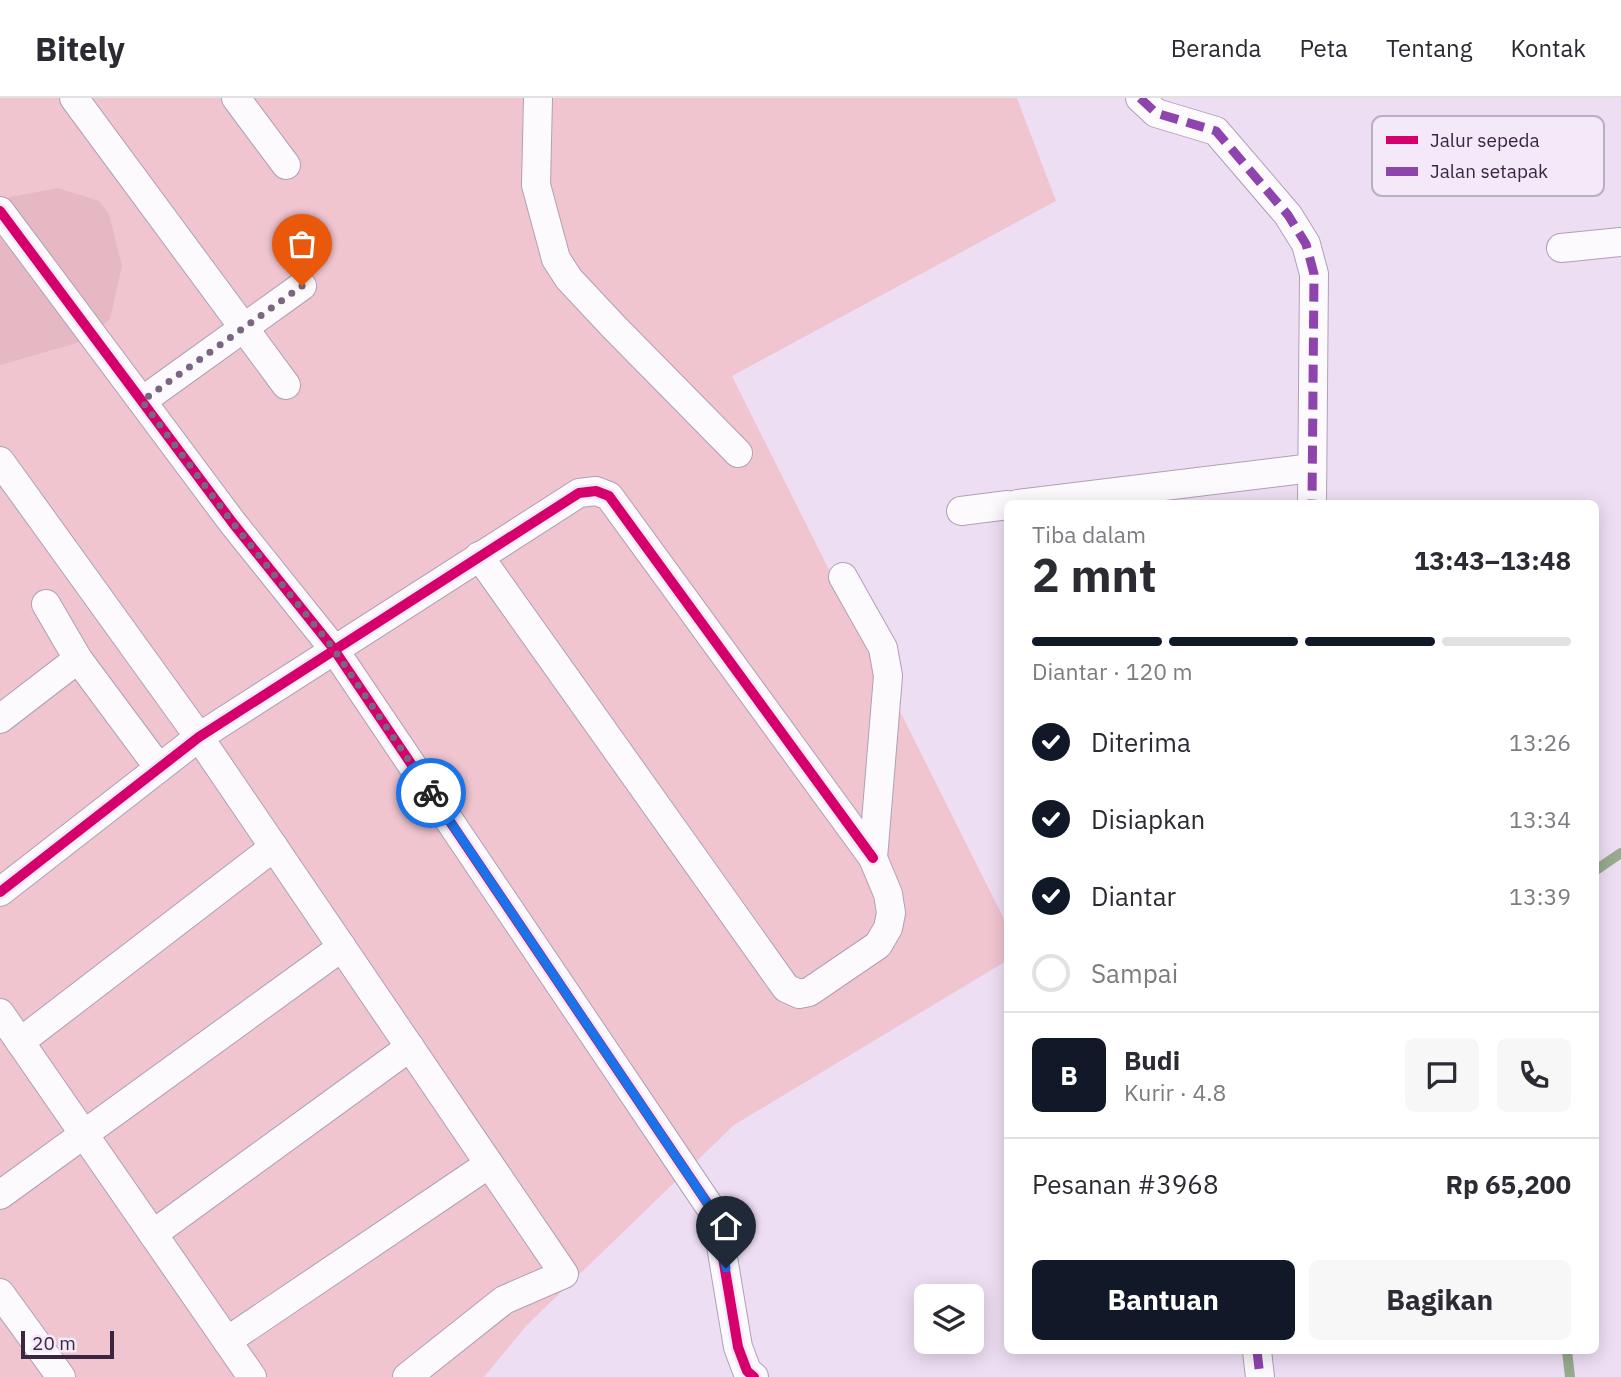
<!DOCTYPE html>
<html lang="id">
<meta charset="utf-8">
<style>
:root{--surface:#fff;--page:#f7f7f7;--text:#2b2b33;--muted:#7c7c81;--line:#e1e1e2;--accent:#111827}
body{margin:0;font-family:"IBM Plex Sans",sans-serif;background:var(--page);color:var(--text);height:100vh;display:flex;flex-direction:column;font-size:26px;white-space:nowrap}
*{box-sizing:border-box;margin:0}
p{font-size:23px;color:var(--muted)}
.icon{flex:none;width:38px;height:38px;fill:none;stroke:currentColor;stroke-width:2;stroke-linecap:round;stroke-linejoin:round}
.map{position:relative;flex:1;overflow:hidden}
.side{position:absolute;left:1004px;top:402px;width:595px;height:854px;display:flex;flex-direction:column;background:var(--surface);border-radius:10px;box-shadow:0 4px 18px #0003}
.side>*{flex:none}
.buttons{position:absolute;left:914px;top:1186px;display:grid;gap:14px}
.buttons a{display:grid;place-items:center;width:70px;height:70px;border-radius:10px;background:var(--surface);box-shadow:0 4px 18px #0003;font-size:35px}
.scale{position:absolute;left:21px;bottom:18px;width:93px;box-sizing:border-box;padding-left:7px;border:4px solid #3a2642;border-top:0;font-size:19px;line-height:24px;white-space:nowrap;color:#3a2642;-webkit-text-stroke:5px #f3e9f8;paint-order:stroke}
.pin{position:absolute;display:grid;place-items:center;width:60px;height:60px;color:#fff;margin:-72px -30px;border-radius:50% 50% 50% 0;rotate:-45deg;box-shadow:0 0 7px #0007}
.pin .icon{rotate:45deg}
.courier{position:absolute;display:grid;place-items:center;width:70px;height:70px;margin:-35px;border:5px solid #1a73e8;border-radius:50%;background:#fff;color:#222;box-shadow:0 2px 9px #0007}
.headline em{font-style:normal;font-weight:700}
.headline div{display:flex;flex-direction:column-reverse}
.headline{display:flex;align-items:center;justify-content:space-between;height:119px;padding:0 28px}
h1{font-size:46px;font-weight:700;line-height:52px}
.bar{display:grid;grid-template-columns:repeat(4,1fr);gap:10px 7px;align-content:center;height:84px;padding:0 28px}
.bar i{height:9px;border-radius:5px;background:var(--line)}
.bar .current{background:var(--accent)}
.bar p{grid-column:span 4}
.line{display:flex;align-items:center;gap:18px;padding:0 28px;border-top:2px solid var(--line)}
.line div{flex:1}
.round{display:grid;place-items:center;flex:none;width:74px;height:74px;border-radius:10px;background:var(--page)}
ol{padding:0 28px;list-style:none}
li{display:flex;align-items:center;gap:21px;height:77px}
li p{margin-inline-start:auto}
li .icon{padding:7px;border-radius:50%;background:var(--accent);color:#fff;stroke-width:4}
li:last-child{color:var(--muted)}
li i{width:38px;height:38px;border:4px solid var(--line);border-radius:50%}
.button{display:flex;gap:14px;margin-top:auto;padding:14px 28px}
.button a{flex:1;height:80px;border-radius:10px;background:var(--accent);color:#fff;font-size:28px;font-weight:700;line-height:80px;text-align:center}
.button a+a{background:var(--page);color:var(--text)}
header{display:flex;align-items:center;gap:42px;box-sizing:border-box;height:98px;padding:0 35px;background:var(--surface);border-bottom:2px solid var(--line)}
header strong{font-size:33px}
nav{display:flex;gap:38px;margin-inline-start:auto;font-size:24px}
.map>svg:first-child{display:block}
.green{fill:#f0c5d0}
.forest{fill:#e5b8c4}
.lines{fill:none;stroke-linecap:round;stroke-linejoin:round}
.stream{stroke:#98ab8e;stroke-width:10}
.street-casing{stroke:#b0a0b6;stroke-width:30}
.street{stroke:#fcfafd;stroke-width:28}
.quiet{stroke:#8e44ad;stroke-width:9;stroke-dasharray:18 9;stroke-linecap:butt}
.cycleway-casing{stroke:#f3e9f8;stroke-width:15}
.cycleway{stroke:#d6006c;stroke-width:10}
.done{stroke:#796680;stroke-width:7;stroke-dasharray:0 12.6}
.route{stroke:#1a73e8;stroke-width:9}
.key{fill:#f3e9f8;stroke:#bcaec1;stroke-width:2}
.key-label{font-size:19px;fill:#3a2642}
</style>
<header>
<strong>Bitely</strong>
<nav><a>Beranda</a><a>Peta</a><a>Tentang</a><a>Kontak</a></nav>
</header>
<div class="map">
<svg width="1621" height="1279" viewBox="0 0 1621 1279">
<rect width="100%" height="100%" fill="#eedef4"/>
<!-- green -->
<polygon class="green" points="0,0 1017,0 1056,103 732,278 1008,829 1008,862 734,1027 527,1227 484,1279 0,1279"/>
<!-- forest -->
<polygon class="forest" points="58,90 99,103 109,116 122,168 110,221 84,243 0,267 0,101"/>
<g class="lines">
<!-- stream -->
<g class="stream">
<polyline points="1596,772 1621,755"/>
<polyline points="1567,1253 1570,1279"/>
</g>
<defs>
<g id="street">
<polyline points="74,0 286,287"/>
<polyline points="236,0 286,67"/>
<polyline points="538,0 536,87 556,161 569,181 613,228 738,355"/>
<polyline points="1140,0 1156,15 1216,33 1288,117 1306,146 1314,176 1312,406"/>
<polyline points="0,113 232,424 333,550 716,1118 738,1249 747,1273 754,1279"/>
<polyline points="1561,150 1621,144"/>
<polyline points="142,303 302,188"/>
<polyline points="0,363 199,639 564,1176 504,1202 407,1279"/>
<polyline points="1018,406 1312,370"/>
<polyline points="961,413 1008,407"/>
<polyline points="479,458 786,890 799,896 809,894 878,847 888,830 891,815 888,796 873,760 888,578 883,550 843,479"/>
<polyline points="46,506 78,561 159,670"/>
<polyline points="0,621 78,561"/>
<polyline points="0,794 199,639 579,395 596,393 609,398 873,760"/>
<polyline points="0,915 252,1279"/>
<polyline points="20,944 274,749"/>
<polyline points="0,1097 342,849"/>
<polyline points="153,1136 410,949"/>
<polyline points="0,1195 61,1279"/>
<polyline points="227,1243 489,1066"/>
<polyline points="1257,1253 1260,1279"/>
</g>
</defs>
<!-- street casing -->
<use href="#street" class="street-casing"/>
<!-- street -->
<use href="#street" class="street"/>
<!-- quiet -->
<g class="quiet">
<polyline points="1140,0 1156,15 1216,33 1288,117 1306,146 1314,176 1312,406"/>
<polyline points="1257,1253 1260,1279"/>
</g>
<defs>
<g id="cycleway">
<polyline points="0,113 232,424 333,550 716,1118 738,1249 747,1273 754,1279"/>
<polyline points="0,794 199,639 579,395 596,393 609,398 873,760"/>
</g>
</defs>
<!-- cycleway casing -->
<use href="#cycleway" class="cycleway-casing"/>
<!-- cycleway -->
<use href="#cycleway" class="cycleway"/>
</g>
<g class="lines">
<!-- done -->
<polyline class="done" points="302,188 142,303 232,424 333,550 431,695"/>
<!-- route -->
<polyline class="route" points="431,695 716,1118 726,1170"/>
</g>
<!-- legend -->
<rect x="1372" y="18" width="232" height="80" rx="10" class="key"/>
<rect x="1386" y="38" width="32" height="8" fill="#d6006c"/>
<rect x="1386" y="69" width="32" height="9" fill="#8e44ad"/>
<g class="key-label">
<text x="1430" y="49">Jalur sepeda</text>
<text x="1430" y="80">Jalan setapak</text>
</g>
</svg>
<div class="buttons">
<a><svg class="icon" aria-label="layers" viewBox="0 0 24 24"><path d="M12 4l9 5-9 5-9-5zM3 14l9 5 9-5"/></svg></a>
</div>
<div class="scale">20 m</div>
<div class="pin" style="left:302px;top:188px;background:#ea580c"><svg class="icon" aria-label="bag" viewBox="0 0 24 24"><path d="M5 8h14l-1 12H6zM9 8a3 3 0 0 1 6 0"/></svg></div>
<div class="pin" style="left:726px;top:1170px;background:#1f2937"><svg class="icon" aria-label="home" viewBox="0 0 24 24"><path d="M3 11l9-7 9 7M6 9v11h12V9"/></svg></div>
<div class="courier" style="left:431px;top:695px"><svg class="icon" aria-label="bike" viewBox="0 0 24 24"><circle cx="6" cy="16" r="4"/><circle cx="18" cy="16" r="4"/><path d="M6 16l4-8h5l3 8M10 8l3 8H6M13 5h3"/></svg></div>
<section class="side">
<div class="headline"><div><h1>2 mnt</h1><p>Tiba dalam</p></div><em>13:43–13:48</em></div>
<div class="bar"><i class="current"></i><i class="current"></i><i class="current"></i><i></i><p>Diantar · 120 m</p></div>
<ol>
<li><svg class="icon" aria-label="check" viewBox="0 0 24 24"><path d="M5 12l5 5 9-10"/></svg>Diterima<p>13:26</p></li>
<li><svg class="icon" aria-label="check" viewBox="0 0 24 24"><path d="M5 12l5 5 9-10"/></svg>Disiapkan<p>13:34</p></li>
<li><svg class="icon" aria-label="check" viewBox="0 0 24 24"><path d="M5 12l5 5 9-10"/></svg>Diantar<p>13:39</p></li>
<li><i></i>Sampai</li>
</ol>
<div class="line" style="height:126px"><b class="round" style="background:var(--accent);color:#fff">B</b><div><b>Budi</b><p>Kurir · 4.8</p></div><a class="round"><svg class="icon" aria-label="chat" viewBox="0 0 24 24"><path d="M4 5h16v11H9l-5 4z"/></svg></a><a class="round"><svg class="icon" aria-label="phone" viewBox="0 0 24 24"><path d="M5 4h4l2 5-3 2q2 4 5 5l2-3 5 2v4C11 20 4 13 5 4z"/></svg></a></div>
<div class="line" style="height:91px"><div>Pesanan #3968</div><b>Rp 65,200</b></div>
<div class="button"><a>Bantuan</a><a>Bagikan</a></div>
</section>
</div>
